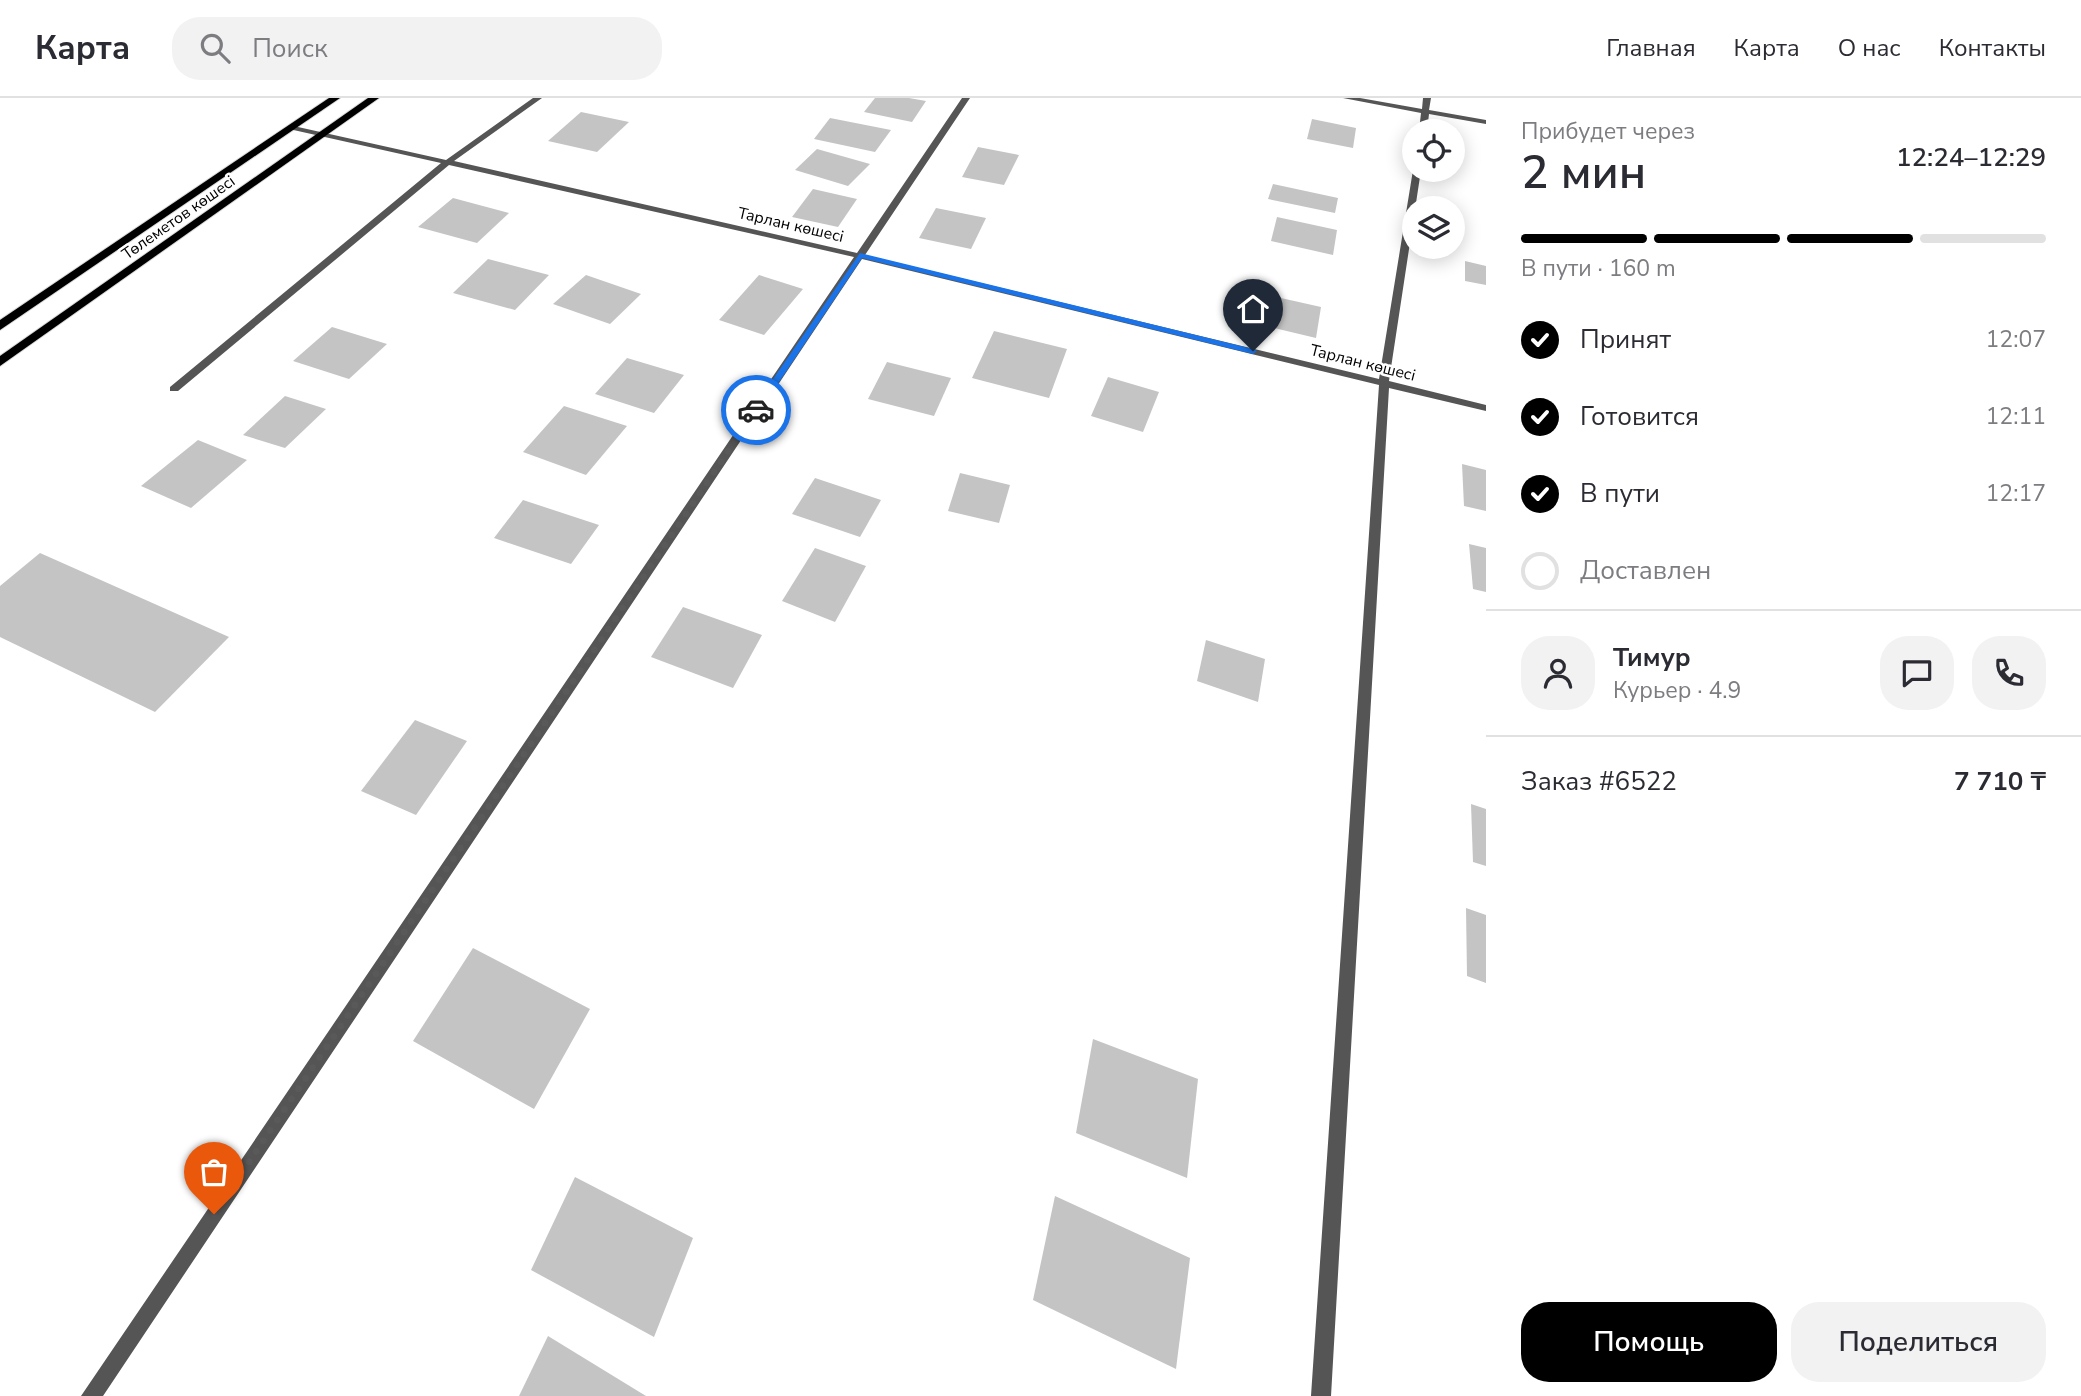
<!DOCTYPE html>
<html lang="ru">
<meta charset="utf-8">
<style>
:root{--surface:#fff;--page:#f2f2f3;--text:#2b2b33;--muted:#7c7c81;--line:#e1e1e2;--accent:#000}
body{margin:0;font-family:"Nunito Sans",sans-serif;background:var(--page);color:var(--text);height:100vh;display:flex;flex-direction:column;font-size:26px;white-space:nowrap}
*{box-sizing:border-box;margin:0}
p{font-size:23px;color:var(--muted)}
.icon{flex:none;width:38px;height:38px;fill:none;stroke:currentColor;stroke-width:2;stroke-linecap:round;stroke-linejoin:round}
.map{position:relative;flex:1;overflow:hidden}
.drawer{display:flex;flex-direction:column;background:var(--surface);width:595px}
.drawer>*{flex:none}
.buttons{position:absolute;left:1402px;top:21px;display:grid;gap:14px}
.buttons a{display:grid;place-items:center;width:63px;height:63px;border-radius:50%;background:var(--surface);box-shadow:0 4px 18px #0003;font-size:35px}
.pin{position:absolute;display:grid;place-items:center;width:60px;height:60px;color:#fff;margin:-72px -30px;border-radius:50% 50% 50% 0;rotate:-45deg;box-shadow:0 0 7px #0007}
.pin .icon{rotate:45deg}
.courier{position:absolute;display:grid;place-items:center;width:70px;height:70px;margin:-35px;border:5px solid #1a73e8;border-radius:50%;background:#fff;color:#222;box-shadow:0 2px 9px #0007}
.summary em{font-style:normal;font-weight:600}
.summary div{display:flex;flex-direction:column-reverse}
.summary{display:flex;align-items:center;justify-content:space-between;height:119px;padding:0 35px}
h1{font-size:46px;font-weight:600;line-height:52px}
.bar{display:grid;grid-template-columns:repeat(4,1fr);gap:10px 7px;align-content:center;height:84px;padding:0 35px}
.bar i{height:9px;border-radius:5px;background:var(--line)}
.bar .selected{background:var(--accent)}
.bar p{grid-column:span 4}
.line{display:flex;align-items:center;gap:18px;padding:0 35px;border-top:2px solid var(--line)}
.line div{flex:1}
.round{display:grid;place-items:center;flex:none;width:74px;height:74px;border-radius:28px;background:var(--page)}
ol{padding:0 35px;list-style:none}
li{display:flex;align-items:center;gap:21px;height:77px}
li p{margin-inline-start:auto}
li .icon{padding:7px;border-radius:50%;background:var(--accent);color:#fff;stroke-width:4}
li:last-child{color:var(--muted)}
li i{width:38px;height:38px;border:4px solid var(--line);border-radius:50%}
.action{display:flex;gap:14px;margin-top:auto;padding:14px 35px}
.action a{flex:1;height:80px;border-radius:28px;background:var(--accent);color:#fff;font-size:28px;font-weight:600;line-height:80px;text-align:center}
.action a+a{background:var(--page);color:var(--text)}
header{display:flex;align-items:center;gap:42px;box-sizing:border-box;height:98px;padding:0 35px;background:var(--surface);border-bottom:2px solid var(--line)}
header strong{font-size:33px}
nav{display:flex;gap:38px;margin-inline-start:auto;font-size:24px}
.search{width:490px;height:63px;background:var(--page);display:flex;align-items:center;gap:18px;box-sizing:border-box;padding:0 24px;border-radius:28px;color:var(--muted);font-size:26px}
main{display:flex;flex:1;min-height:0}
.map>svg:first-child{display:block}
.building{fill:#c4c4c4}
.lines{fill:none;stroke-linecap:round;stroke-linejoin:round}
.primary-casing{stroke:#dbdbdb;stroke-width:2}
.minor{fill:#555;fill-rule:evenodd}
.primary{fill:#000;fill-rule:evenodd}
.route{fill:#1a73e8}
.done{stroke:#595959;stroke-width:7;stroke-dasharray:0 12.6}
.labels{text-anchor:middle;stroke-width:5;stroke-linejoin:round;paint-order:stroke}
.far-street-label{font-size:16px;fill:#000;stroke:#fff}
</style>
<header>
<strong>Карта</strong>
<div class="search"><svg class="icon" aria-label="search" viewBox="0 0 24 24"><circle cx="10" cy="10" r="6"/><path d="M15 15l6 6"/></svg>Поиск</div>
<nav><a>Главная</a><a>Карта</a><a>О нас</a><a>Контакты</a></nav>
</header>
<main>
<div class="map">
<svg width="1486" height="1298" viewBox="0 0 1486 1298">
<rect width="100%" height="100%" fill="#fff"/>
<!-- building -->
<g class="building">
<polygon points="875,0 909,0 926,3 912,24 864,14"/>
<polygon points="581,14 629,24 597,54 548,43"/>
<polygon points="830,20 891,32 875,54 814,41"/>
<polygon points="1312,21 1356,30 1353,50 1307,41"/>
<polygon points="978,49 1019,57 1004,87 962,79"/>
<polygon points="817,51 870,66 848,88 795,72"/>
<polygon points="1273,86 1338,100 1335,115 1268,101"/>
<polygon points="813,91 857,101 838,129 792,119"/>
<polygon points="453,100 509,115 477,145 418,129"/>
<polygon points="936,110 986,120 971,151 919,140"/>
<polygon points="1277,119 1337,132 1333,157 1271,143"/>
<polygon points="488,161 549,177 515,212 453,195"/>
<polygon points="1465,163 1486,168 1486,187 1465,183"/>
<polygon points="586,177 641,196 610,226 553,206"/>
<polygon points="759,177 803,191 764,237 719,222"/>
<polygon points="1272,198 1321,209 1316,240 1266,228"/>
<polygon points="332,229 387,246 349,281 293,263"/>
<polygon points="994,233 1067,251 1049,300 972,280"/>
<polygon points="627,260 684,277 654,315 595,296"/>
<polygon points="887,264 951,280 934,318 868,301"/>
<polygon points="1108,279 1159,294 1143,334 1091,318"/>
<polygon points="285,298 326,311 285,350 243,337"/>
<polygon points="564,308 627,328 586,377 523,354"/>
<polygon points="198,342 247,362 191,410 141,388"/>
<polygon points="1462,366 1486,372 1486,413 1464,408"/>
<polygon points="960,375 1010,387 999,425 948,413"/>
<polygon points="815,380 881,402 860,439 792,416"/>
<polygon points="523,402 599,427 571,466 494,440"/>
<polygon points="1469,446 1486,450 1486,494 1473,491"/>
<polygon points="815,450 866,468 835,524 782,503"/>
<polygon points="40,455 229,539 155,614 0,539 0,488"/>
<polygon points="683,509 762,537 733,590 651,559"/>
<polygon points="1206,542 1265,561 1258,604 1197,583"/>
<polygon points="415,622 467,643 416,717 361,693"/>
<polygon points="1471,706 1486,711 1486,768 1473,764"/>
<polygon points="1466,810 1486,817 1486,885 1467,878"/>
<polygon points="473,850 590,911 534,1011 413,943"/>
<polygon points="1093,941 1198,981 1187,1080 1076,1035"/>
<polygon points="575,1079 693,1140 654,1239 531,1172"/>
<polygon points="1055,1098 1190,1160 1176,1271 1033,1202"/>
<polygon points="548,1238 646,1298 519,1298"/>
</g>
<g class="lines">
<defs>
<g id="primary">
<polygon points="329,0 340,0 0,232 0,222"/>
<polygon points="368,0 379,0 0,268 0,258"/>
</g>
</defs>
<!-- primary casing -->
<use href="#primary" class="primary-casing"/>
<!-- minor -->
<g class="minor">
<polygon points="533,0 542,0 454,63 857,155 962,0 970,0 865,157 1379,281 1413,72 1421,72 1389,283 1486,307 1486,313 1389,290 1331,1298 1311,1298 1379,287 862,161 103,1298 81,1298 854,159 449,67 178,293 170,293 170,289 441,65 289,31 289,27 446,62"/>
<polygon points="1343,0 1360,0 1422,11 1423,0 1431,0 1429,12 1486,22 1486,26 1429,16 1427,33 1419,33 1421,15"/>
</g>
<!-- primary -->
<use href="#primary" class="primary"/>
</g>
<!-- route -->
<polygon class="route" points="860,155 1253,251 1257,253 1253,256 862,160 759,314 753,314 753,310"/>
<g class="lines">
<!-- done -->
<polyline class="done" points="214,1116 756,312"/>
</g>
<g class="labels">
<!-- far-street labels -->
<g class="far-street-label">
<text transform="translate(178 119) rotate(-35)" y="6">Төлеметов көшесі</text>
<text transform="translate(791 126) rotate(13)" y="6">Тарлан көшесі</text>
<text transform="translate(1363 264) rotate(14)" y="6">Тарлан көшесі</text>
</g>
</g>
</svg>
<div class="buttons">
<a><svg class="icon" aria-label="locate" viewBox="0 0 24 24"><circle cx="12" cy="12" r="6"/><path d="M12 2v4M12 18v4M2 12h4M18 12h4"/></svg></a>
<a><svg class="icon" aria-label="layers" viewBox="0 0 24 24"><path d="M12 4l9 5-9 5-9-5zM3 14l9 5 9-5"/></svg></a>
</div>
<div class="pin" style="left:214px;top:1116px;background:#ea580c"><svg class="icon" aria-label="bag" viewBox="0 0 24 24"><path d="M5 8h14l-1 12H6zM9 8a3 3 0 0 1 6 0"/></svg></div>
<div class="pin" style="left:1253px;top:253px;background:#1f2937"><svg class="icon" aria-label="home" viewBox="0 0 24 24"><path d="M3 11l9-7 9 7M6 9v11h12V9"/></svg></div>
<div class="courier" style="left:756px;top:312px"><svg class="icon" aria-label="car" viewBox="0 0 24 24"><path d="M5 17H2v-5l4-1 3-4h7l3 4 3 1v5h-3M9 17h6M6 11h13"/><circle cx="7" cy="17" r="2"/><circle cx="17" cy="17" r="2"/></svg></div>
</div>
<section class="drawer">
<div class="summary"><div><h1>2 мин</h1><p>Прибудет через</p></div><em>12:24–12:29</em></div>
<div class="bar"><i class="selected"></i><i class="selected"></i><i class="selected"></i><i></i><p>В пути · 160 m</p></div>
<ol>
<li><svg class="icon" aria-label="check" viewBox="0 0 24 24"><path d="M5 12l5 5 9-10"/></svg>Принят<p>12:07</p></li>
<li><svg class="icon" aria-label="check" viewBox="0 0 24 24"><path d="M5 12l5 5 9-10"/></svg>Готовится<p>12:11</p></li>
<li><svg class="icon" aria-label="check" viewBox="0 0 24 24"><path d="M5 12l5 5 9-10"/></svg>В пути<p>12:17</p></li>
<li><i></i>Доставлен</li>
</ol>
<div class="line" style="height:126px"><a class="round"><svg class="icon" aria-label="person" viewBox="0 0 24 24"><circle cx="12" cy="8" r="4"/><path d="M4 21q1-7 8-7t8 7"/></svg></a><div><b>Тимур</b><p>Курьер · 4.9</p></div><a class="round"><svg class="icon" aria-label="chat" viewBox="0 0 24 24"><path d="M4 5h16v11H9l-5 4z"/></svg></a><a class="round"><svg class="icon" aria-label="phone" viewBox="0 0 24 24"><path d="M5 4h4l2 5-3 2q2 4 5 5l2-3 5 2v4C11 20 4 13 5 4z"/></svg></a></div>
<div class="line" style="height:91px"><div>Заказ #6522</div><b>7 710 ₸</b></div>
<div class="action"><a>Помощь</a><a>Поделиться</a></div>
</section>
</main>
